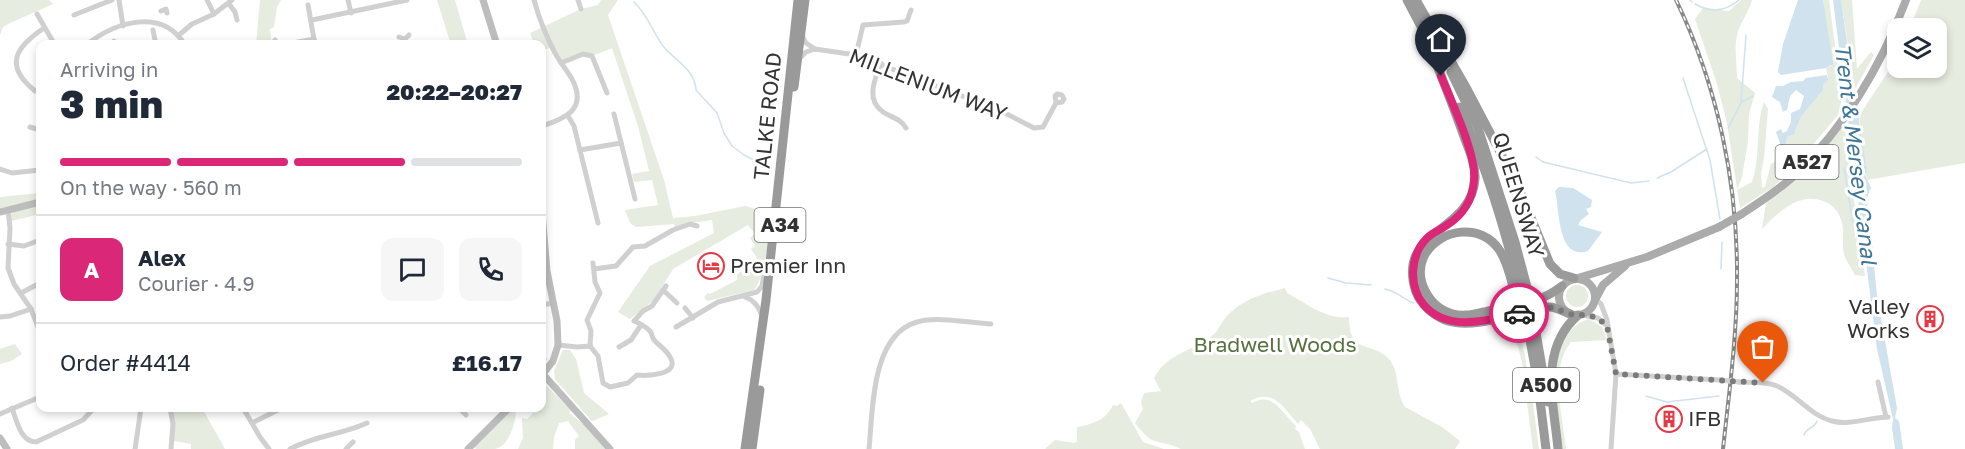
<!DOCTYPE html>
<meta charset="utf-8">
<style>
:root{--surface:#fff;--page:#f6f6f7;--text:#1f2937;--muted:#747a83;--line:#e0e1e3;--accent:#db2777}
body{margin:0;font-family:"Golos Text",sans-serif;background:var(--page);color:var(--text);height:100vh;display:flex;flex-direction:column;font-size:22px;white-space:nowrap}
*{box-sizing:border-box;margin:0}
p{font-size:20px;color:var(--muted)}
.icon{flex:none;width:33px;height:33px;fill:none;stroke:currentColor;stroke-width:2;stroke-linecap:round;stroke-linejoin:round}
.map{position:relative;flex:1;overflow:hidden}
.drawer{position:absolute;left:36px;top:40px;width:510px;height:372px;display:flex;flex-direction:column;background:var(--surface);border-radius:12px;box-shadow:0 3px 9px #0003}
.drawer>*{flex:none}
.fabs{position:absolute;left:1887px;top:18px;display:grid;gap:12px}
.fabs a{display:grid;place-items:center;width:60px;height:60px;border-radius:12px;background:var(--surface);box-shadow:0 3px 9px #0003;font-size:30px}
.pin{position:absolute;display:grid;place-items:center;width:51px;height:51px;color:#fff;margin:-62px -26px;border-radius:50% 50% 50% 0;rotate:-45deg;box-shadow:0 0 6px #0007}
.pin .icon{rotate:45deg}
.courier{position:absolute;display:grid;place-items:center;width:60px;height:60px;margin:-30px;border:4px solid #db2777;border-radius:50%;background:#fff;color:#222;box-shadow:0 2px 8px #0007}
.head em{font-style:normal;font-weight:800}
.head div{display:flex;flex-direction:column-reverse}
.head{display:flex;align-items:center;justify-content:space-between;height:102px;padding:0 24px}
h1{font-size:39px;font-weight:800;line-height:45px}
.bar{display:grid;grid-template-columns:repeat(4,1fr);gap:9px 6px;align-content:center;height:72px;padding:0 24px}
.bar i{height:8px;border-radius:4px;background:var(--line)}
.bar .current{background:var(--accent)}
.bar p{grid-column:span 4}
.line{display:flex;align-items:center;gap:15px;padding:0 24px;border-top:2px solid var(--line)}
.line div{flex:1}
.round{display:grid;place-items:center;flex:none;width:63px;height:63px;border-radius:12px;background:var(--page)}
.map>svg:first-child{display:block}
.green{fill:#e6ecdf}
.water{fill:#cfe2ee}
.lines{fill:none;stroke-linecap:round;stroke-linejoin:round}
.stream{stroke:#cfe2ee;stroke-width:1.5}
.street{stroke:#d0d0d0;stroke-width:5}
.secondary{stroke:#bdbdbd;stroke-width:7}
.primary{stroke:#ababab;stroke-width:8}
.highway{stroke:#9a9a9a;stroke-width:9}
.rail-casing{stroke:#888;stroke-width:4}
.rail{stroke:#fff;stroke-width:1.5;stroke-dasharray:4.5;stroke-linecap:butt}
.street-bridge{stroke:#d0d0d0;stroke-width:5}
.primary-bridge{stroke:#ababab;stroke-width:8}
.highway-bridge{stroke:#9a9a9a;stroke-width:9}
.done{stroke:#7a7a7a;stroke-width:6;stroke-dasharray:0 10.8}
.route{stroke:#db2777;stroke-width:8}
.labels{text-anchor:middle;stroke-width:6;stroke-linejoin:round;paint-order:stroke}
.shield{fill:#fff;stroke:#707070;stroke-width:1.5}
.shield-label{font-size:20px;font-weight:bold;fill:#333}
.street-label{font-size:21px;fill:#333;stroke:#fff}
.poi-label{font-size:21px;fill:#333;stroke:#fff;text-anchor:start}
.park-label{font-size:21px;fill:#56703f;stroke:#fff}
.water-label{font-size:22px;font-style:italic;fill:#3f7597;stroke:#fff}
</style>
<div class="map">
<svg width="1965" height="449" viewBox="0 0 1965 449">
<rect width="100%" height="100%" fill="#fff"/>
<!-- green -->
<g class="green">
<polygon points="0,0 49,0 53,4 10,23 3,27 0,35"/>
<polygon points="260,0 281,0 277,7 274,27 270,29 272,45 256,45"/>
<polygon points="437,0 455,0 468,45 451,45"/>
<path d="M601 0H618L608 15 664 180 673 218 695 216 745 206 760 210 769 217C770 235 765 277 754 290L707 301 704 297 708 293 710 294 737 280V275L740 272 748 273 758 266 756 256 751 249 755 246 750 238 755 234 748 225 673 269 654 300 630 319 618 312 650 266 714 233 712 220 690 223 675 228 674 224 636 227 630 223 625 210 658 205 652 180 634 182 632 174 649 171 638 126 612 48 592 56 589 54 561 63 552 47 542 51V45H535L530 33 581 9 598 5Z"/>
<path d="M1741 0H1752C1749 12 1740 22 1737 35 1734 48 1737 64 1737 78L1755 93 1749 114 1748 141 1742 177 1737 190 1752 182C1761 157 1755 127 1764 102L1768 109 1764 158 1761 173 1762 188 1765 187 1771 164 1786 155 1787 137 1795 132 1801 117 1823 90V85L1828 77 1826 68 1831 66 1823 0H1829L1842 98 1838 115 1794 167 1773 187 1740 208 1727 123 1717 84 1695 19 1703 8 1729 11Z"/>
<polygon points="1841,0 1852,0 1857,69 1871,52 1874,55 1855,89"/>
<polygon points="1921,0 1965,0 1965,163 1867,180 1859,116 1888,72 1897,54 1898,68 1936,68 1936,28 1910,28"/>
<path d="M1845 122 1846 144 1865 276 1855 275C1852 269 1846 261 1844 254 1841 242 1846 229 1840 217 1837 209 1830 203 1823 201 1798 192 1778 213 1762 229L1766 203C1790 184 1829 147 1845 122Z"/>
<polygon points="40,193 40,199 0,209 0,197"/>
<polygon points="40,204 40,214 11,221 11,215 13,212"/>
<circle cx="1577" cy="296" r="11"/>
<path d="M1285 288 1287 293C1306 303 1326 320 1349 317 1349 356 1372 341 1388 358 1400 370 1395 392 1405 407L1442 427 1460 441 1455 449H1320L1310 429 1301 420 1298 424C1283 407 1274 388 1250 401L1252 403C1273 391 1282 413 1296 426L1295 429 1299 432 1305 449H1181C1154 437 1155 449 1135 423L1143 409 1141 402 1144 393 1161 391 1154 378C1166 354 1193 351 1213 335 1218 331 1220 325 1224 320 1228 313 1238 306 1245 302 1257 295 1271 292 1285 288Z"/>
<polygon points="1514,315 1517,325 1519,325 1531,390 1539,449 1533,449 1527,403 1531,401 1518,346 1511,335 1497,322"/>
<path d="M1589 319 1602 327 1607 340 1571 342C1549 368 1563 417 1566 449H1560C1558 412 1542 333 1589 319Z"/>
<polygon points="15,344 22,354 11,361 0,364 0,349"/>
<polygon points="563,350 570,350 576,359 584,393 609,414 593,421 591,420 555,379 554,371"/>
<polygon points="542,384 548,387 571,410 569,413 586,426 606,449 575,449 575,440 579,436 568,421 559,423 554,437 553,449 518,449 523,438 522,418 527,419 534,412 537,413 536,408 542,408"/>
<path d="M1121 403 1143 442 1164 449H1045L1055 440 1075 443 1077 441V427C1093 424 1106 420 1113 405L1117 406Z"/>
<polygon points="171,408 202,408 225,449 191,449 191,444 174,441"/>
<path d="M512 409 516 412C515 424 509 446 495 449 490 449 482 449 476 449L474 446Z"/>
</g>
<!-- water -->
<g class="water">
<polygon points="1798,0 1823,0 1833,64 1826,68 1781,75 1778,72 1783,44"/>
<path d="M1833 0H1841C1849 57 1858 114 1867 172L1865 175 1871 188C1862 201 1872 219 1871 233L1877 296 1897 408 1895 418 1899 421 1903 449H1895L1892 428 1893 419 1877 349Z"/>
<polygon points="1827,75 1828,80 1823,85 1823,90 1801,117 1794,134 1787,137 1786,148 1781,154 1779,152 1781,146 1776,132 1781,129 1783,133 1787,131 1791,122 1791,113 1800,109 1804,96 1796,90 1790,96 1787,110 1783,112 1780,102 1772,97 1776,86 1783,86 1791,82 1803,81 1806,78"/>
<path d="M1559 187 1573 188 1592 200 1591 207 1586 209 1589 214 1581 220 1578 225 1602 232 1588 251C1557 261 1560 211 1555 191Z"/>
</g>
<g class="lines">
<!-- stream -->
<g class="stream">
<polyline points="1690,0 1692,2"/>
<path d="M634 2C647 14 653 32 663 46 674 60 695 69 696 90L717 113 724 133 732 146 744 155 764 165"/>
<path d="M1695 4C1711 13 1725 12 1739 0"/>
<polyline points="1683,78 1710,160 1720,219"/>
<polyline points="1742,102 1753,96"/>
<polyline points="1728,128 1741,103 1746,35"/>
<polyline points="1536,157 1543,162 1631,183 1649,181"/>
<polyline points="1844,168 1854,229"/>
<polyline points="1657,178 1671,172 1707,149"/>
<polyline points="1721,269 1722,242"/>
<polyline points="1328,278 1346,283 1371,285"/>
<path d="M1385 289C1397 291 1403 299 1414 303"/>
<polyline points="1646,396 1667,402 1719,396"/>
<path d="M1804 435C1806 428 1815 428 1817 421"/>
</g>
<!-- street -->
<g class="street">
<polyline points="119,0 123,26"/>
<polyline points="207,0 214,14"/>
<polyline points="348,0 351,13"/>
<path d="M534 0C539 18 546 36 555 53 560 63 568 71 573 81 587 110 564 119 542 126"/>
<polyline points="578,0 581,9"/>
<polyline points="229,4 235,12 237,20"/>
<polyline points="308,5 315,45"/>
<polyline points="161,11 166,9 167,13"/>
<polyline points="37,14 55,45"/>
<polyline points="74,15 112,0"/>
<polyline points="312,20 407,0"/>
<polyline points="153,30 156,45"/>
<polyline points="179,35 192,24 214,14 232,0"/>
<polyline points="802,36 806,43 815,49"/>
<polyline points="399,37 405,39 409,35"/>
<polyline points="275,40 278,45"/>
<polyline points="114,41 114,45"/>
<path d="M86 45C115 22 162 7 185 45"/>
<polyline points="282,45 314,39"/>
<polyline points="856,55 863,25 904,22 907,21 911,10"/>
<polyline points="800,58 806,52 815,49 856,55 1001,111 1034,128 1043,127 1056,103 1055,96 1057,94 1062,95 1064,99 1062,102 1056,103"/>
<polyline points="561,63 583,54 592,56 607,93"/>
<path d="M881 63C875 79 865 99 883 112 892 118 900 118 906 128"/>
<path d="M35 91C3 65 16 47 44 28"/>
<polyline points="614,114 635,199"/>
<polyline points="568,116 574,126 598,223"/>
<polyline points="30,127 40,130"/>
<polyline points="580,150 621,143"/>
<polyline points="0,169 12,173 40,170"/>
<polyline points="8,210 10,228 8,268 14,284 31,309 40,332"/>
<polyline points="8,244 24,246 40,240"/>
<polyline points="594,269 616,266 633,247 645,246 673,230 690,224 697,226"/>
<polyline points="663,290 677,303"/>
<polyline points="21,293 40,283"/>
<path d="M745 297C754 300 758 306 762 316"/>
<polyline points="1596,299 1601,304 1607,320 1616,374 1611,449"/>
<polyline points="542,305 553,303"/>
<polyline points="685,308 693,318"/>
<polyline points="1582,315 1598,318 1607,326"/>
<polyline points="0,317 10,316 31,309"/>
<polyline points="676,327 718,302 757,292 762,286 766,262"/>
<path d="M558 345 577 347 590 346 598 356 603 383 610 387 628 383 637 375C647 376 681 375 670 357 666 349 659 346 654 340 652 337 652 334 650 331 646 327 639 323 634 321L643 311 652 306 666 286"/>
<polyline points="590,346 591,331 587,320 600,293 595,282 593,263"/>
<polyline points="619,347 631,340 641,325"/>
<polyline points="542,358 544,359"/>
<polyline points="1616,374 1720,380"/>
<path d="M1739 382C1751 383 1765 381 1777 386 1796 394 1811 416 1832 421 1849 426 1871 417 1888 417"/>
<polyline points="1878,382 1886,417"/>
<path d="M12 408C17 421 20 441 36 442L83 420 94 408"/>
<polyline points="170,408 173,424 171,449"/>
<polyline points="243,408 260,437 269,449"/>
<polyline points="459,408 466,415"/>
<polyline points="0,414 40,397"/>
<polyline points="252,423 282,408"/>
<polyline points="135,449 141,408"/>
<path d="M290 449C316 435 341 435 367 423"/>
<polyline points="346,449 353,442"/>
<path d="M869 449C873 410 871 335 917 322 938 316 970 323 991 324"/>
</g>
<!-- secondary -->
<g class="secondary">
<polyline points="483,0 497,45"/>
<polyline points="0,212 40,202"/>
<polyline points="542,212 547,271 557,321 558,345 553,361 542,375"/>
<polyline points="542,373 610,449"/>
<polyline points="0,438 7,449"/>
<polyline points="468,449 509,408"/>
</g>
<!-- primary -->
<g class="primary">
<path d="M1740 215C1760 202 1779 190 1796 174 1845 126 1882 64 1906 0"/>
<polyline points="1578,278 1647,257 1719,227"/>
<circle cx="1577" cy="297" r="18"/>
<polyline points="1596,298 1603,285 1625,266"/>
</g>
<!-- highway -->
<g class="highway">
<polyline points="1407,0 1427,38"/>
<polyline points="1416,0 1467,89 1518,186 1550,264 1560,274 1574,278"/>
<path d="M1424 33C1437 65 1450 98 1462 131 1467 146 1476 163 1475 179 1471 234 1395 229 1416 292 1421 305 1433 315 1445 320 1470 329 1502 317 1526 311 1533 310 1541 307 1549 307 1556 307 1563 311 1570 314"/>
<polyline points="1451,72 1478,128 1515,242 1528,291"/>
<polyline points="794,87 805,0"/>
<path d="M1459 107C1486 165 1505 229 1520 291"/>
<path d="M1515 294C1511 280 1508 263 1500 251 1482 222 1439 228 1424 256 1413 279 1429 308 1453 314 1464 317 1474 314 1484 312 1513 305 1538 305 1562 286"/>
<polyline points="1534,321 1548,402"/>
<polyline points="1527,323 1538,384 1546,449"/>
<polyline points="745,449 766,300 798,0"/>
<polyline points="752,449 760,390"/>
<path d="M1558 449C1554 403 1538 350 1578 315"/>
</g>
<defs>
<path id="rail" d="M1676 0C1718 87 1738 184 1737 280 1737 336 1729 393 1723 449"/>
</defs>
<!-- rail casing -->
<use href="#rail" class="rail-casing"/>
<!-- rail -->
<use href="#rail" class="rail"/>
<!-- street-bridge -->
<polyline class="street-bridge" points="1720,380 1739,382"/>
<!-- primary-bridge -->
<polyline class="primary-bridge" points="1719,227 1740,215"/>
<!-- highway-bridge -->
<g class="highway-bridge">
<polyline points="1528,291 1534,321"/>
<polyline points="1515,294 1523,323"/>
</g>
</g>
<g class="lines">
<!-- done -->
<polyline class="done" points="1519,313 1549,307 1574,315 1587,315 1598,318 1607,326 1616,374 1763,383"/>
<!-- route -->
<path class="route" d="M1441 76C1451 101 1477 155 1474 180 1473 199 1463 215 1447 225 1440 230 1433 232 1427 238 1410 255 1408 286 1424 305 1448 333 1488 320 1519 313"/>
</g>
<!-- icons -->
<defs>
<symbol id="hotel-ring" viewBox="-11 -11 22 22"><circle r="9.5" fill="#fff" stroke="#e63946" stroke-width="1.5"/><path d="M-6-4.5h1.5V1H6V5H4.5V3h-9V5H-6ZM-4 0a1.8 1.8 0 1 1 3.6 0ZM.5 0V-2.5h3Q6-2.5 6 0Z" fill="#e63946"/></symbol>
<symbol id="building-ring" viewBox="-11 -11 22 22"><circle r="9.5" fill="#fff" stroke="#e63946" stroke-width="1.5"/><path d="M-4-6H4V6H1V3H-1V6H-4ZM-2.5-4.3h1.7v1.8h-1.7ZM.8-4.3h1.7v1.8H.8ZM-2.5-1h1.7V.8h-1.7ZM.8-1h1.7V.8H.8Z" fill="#e63946"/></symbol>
</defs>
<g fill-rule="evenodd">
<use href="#hotel-ring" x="696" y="251" width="30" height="30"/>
<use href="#building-ring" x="1915" y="304" width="30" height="30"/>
<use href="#building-ring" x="1654" y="404" width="30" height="30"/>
</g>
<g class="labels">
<!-- shield labels -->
<g class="shield">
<rect x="1775.5" y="145" width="63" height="34" rx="4.5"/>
<rect x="754.5" y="208" width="51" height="34" rx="4.5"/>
<rect x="1513" y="368" width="66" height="34" rx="4.5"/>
</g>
<g class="shield-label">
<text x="1807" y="169">A527</text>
<text x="780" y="232">A34</text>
<text x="1546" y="392">A500</text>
</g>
<!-- street labels -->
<g class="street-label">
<text transform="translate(928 85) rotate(21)" y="7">MILLENIUM WAY</text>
<text transform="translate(768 116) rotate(-84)" y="7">TALKE ROAD</text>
<text transform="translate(1518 195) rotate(73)" y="7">QUEENSWAY</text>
</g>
<!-- poi labels -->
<g class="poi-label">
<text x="730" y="273">Premier Inn</text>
<text x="1910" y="314" text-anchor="end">Valley<tspan x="1910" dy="24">Works</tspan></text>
<text x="1688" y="426">IFB</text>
</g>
<!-- park labels -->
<g class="park-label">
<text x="1275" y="352">Bradwell Woods</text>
</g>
<!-- water labels -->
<g class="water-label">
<text transform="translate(1856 154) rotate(83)" y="8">Trent &amp; Mersey Canal</text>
</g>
</g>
</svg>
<div class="fabs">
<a><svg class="icon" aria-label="layers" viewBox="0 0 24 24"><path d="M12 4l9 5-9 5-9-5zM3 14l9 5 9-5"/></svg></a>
</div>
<div class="pin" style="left:1763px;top:383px;background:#ea580c"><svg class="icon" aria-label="bag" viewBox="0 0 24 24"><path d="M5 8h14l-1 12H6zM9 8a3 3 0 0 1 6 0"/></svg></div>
<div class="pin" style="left:1441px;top:76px;background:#1f2937"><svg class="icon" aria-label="home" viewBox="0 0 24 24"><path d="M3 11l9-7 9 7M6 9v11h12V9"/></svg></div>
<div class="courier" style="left:1519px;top:313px"><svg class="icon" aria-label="car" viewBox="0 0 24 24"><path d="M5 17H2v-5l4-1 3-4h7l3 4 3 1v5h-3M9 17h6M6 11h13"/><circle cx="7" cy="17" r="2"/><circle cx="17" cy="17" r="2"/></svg></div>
<section class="drawer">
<div class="head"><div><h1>3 min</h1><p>Arriving in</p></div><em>20:22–20:27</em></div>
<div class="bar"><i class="current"></i><i class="current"></i><i class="current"></i><i></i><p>On the way · 560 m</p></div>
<div class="line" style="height:108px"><b class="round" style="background:var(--accent);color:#fff">A</b><div><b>Alex</b><p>Courier · 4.9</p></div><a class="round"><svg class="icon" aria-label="chat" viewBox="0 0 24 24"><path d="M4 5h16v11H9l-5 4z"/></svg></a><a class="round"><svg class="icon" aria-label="phone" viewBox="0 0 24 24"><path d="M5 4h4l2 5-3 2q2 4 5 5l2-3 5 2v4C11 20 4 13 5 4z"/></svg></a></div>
<div class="line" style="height:78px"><div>Order #4414</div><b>£16.17</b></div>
</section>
</div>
